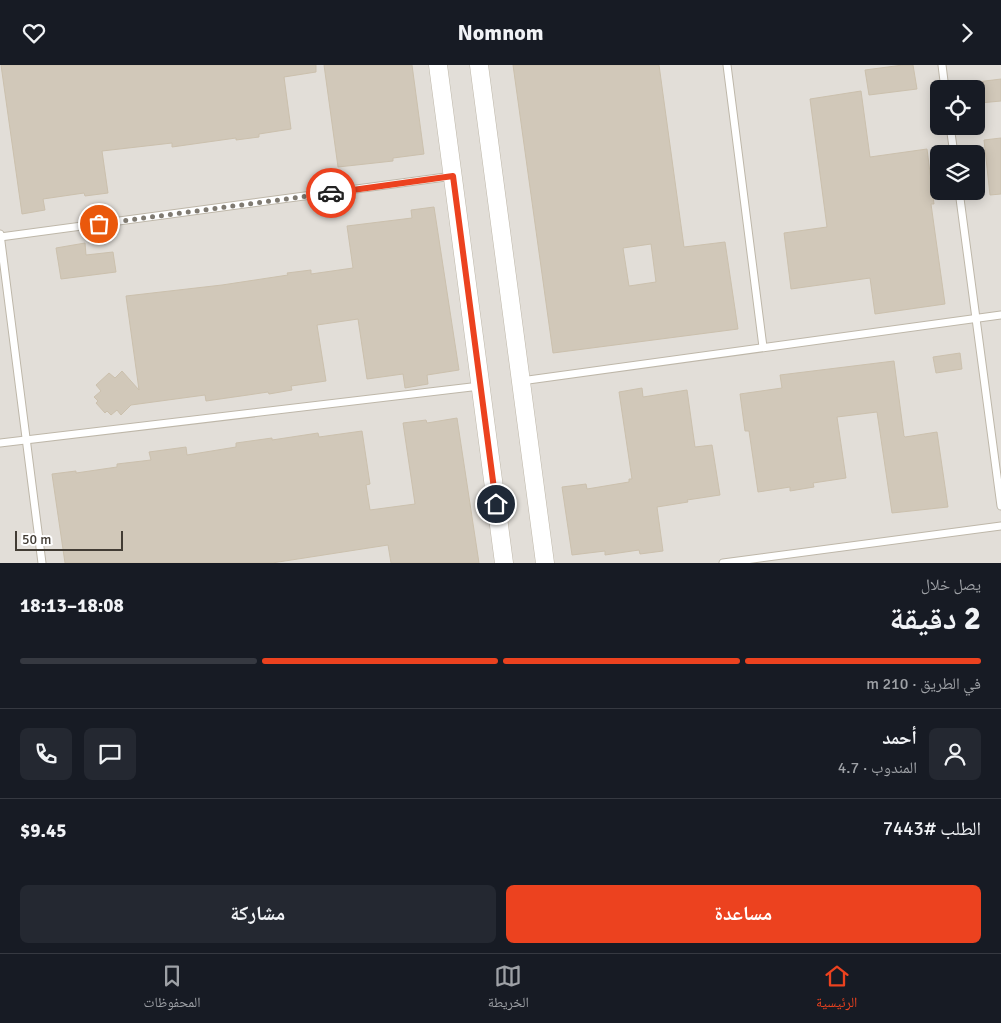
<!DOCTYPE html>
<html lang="ar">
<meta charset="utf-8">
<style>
:root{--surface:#171b24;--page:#242831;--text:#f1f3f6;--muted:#9ea1a6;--line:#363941;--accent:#ec421f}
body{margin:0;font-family:Signika,"Noto Naskh Arabic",sans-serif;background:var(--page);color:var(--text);direction:rtl;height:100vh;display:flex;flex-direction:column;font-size:19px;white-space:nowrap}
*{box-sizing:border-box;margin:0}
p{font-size:16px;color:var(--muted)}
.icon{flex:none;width:28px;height:28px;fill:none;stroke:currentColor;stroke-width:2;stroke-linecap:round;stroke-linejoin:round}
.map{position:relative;height:498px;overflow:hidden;direction:ltr}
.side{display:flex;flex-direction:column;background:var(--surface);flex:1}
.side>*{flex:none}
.buttons{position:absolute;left:930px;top:15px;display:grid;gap:10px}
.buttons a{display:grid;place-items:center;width:55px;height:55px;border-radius:8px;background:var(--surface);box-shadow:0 2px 12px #0003;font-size:25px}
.scale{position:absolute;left:15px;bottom:12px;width:108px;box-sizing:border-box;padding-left:5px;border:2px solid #423c34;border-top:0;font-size:14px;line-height:18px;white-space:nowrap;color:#423c34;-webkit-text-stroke:4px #fff;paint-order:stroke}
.pin{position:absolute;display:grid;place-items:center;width:42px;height:42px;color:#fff;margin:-21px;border:2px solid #fff;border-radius:50%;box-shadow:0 1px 5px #0007}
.courier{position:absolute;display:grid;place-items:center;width:50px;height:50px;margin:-25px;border:4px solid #ec421f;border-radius:50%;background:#fff;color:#222;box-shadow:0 1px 6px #0007}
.summary em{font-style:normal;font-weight:700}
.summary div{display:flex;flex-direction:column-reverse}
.summary{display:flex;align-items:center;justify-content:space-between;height:85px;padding:0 20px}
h1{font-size:32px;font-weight:700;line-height:38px}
.bar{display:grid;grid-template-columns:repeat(4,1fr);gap:8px 5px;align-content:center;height:60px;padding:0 20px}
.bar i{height:6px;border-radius:4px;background:var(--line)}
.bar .current{background:var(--accent)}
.bar p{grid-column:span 4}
.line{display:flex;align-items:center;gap:12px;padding:0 20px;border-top:1px solid var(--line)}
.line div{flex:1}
.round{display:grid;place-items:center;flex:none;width:52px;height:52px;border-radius:8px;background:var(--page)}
.primary-button{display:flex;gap:10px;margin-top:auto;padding:10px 20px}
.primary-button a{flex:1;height:58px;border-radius:8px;background:var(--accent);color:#fff;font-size:20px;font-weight:700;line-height:58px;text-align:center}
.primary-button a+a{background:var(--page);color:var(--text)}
header{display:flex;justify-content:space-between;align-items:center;height:65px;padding:0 20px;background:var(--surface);font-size:22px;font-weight:700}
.tab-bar{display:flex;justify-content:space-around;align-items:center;height:70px;border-top:1px solid var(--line);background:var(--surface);font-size:14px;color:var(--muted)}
.tab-bar a{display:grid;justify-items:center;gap:2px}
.tab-bar .current{color:var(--accent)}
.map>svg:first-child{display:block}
.industrial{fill:#e2ded8;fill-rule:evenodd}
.building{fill:#d1c8b9;stroke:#cbc0ad;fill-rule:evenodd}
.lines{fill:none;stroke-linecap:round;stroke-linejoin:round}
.service-casing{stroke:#beb7a9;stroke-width:9}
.tertiary-casing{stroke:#beb7a9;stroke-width:19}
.service{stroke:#fff;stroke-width:7}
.tertiary{stroke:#fff;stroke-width:18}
.done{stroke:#7f7a71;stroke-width:5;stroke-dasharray:0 9}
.route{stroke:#ec421f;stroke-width:6}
</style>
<header><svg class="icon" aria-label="forward" viewBox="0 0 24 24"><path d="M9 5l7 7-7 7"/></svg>Nomnom<svg class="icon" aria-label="heart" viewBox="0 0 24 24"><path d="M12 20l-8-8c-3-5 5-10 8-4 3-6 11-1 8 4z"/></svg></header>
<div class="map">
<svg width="1001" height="498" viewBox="0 0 1001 498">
<rect width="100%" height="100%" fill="#f0ede3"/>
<!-- industrial -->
<path class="industrial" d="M0 0H1001V498H0ZM939 24H976V61H939ZM939 89H976V126H939Z"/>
<!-- building -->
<g class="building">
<polygon points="1,0 316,0 316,7 284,12 291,64 259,69 259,72 236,75 236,73 172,82 172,78 102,86 108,128 85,131 84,128 43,134 45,145 22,149"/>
<polygon points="324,0 412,0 424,89 393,93 393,96 338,102"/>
<path d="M513 0H659L684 182 725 177 738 264 553 288ZM651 179 656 217 629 221 623 183Z"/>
<polygon points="903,0 913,0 917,24 869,30 865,5"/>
<polygon points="1001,14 1001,36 980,38 977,17"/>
<polygon points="861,26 870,92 927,84 934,139 931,139 936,175 945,239 875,249 870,213 791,224 784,168 827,162 810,34"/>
<polygon points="1001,73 1001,129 990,130 984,75"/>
<polygon points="434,142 459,305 427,310 428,319 405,323 403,309 367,314 358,254 317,260 326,316 291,321 292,325 269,329 268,327 248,330 206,336 205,330 131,340 121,350 117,345 111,350 107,346 105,348 96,338 98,336 94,332 101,326 96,320 109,308 115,313 122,306 139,325 126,231 222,220 288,210 287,208 311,205 311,209 353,203 347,161 412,153 411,145"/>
<polygon points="85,178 86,190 113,187 116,207 61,214 56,183"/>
<polygon points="960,288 962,304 936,308 933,292"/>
<polygon points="894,296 904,371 905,372 937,367 948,442 892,448 877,347 837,352 846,413 813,418 814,422 790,426 790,422 758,427 749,366 745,366 740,329 782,323 780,310"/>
<polygon points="642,323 643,332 687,325 695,382 712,380 720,430 687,435 688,437 657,442 663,486 640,489 639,485 605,490 605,486 572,490 562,422 586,419 587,424 629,417 629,414 632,414 619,327"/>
<polygon points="457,353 479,498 391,498 388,480 272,498 65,498 52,409 76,406 76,408 117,402 117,399 151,395 149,387 186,382 187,390 236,382 236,378 272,373 272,375 318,368 319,372 362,366 370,419 366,420 370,445 415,439 403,358 426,355 427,358"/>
</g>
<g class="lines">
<defs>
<g id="service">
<polyline points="727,0 763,282"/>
<polyline points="942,0 945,24"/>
<polyline points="950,61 954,89"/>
<polyline points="959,126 1001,441"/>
<polyline points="0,169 42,498"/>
<polyline points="0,172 453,111"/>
<polyline points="521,316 1001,250"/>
<polyline points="0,378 480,321"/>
<polyline points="723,498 1001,461"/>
</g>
<g id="tertiary">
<polyline points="438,0 504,498"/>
<polyline points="479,0 545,498"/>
</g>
</defs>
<!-- service casing -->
<use href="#service" class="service-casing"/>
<!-- tertiary casing -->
<use href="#tertiary" class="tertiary-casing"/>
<!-- service -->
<use href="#service" class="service"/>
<!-- tertiary -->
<use href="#tertiary" class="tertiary"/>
</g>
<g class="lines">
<!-- done -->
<polyline class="done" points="99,159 331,128"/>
<!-- route -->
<polyline class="route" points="331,128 453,111 496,439"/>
</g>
</svg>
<div class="buttons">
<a><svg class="icon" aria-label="locate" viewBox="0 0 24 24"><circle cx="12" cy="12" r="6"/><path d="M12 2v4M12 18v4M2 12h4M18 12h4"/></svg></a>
<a><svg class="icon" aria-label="layers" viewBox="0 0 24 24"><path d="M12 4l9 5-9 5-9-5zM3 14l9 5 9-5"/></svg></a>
</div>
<div class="scale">50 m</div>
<div class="pin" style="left:99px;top:159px;background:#ea580c"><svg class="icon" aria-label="bag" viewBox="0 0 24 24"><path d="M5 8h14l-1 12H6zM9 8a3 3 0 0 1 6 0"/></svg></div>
<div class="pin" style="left:496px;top:439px;background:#1f2937"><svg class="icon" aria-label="home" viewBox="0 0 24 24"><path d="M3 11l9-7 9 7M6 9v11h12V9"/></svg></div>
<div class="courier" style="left:331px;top:128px"><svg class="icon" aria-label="car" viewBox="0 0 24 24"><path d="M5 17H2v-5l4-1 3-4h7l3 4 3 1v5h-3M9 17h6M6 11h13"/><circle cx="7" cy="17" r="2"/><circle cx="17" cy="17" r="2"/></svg></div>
</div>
<section class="side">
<div class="summary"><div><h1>2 دقيقة</h1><p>يصل خلال</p></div><em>18:08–18:13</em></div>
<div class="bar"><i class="current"></i><i class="current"></i><i class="current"></i><i></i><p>في الطريق · 210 m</p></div>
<div class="line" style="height:90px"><a class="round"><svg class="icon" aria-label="person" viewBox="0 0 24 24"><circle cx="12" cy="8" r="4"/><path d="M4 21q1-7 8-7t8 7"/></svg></a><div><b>أحمد</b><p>المندوب · 4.7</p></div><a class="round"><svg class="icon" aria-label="chat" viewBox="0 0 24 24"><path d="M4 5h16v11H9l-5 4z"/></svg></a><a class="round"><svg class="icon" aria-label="phone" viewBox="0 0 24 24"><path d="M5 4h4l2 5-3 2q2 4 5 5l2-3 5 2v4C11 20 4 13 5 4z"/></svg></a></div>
<div class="line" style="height:65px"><div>الطلب #7443</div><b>$9.45</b></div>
<div class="primary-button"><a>مساعدة</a><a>مشاركة</a></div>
</section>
<nav class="tab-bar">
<a class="current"><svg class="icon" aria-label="home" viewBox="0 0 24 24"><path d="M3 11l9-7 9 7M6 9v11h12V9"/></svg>الرئيسية</a>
<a><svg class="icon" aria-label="map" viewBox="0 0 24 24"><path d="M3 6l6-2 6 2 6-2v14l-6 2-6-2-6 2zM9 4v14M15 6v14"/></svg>الخريطة</a>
<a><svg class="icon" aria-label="saved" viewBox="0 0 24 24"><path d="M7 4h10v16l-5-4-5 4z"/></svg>المحفوظات</a>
</nav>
